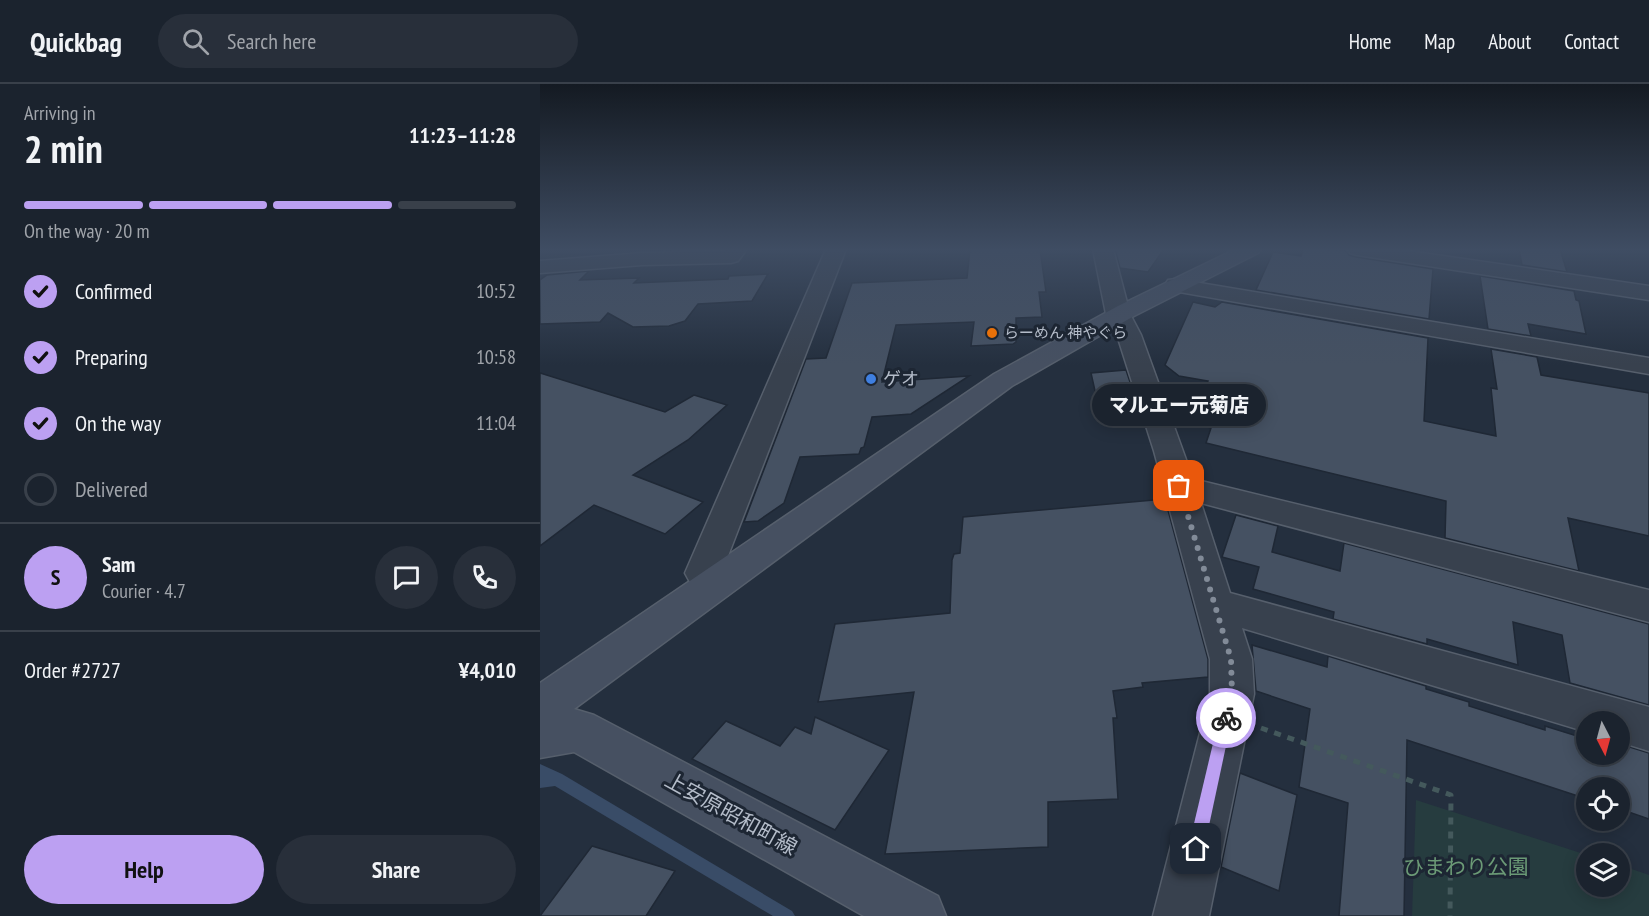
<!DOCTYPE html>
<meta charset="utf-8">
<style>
:root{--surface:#1b232e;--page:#282f3a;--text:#f1f3f6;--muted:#a0a4aa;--line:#39404a;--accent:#bca0f2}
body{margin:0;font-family:"PT Sans Narrow","Noto Sans JP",sans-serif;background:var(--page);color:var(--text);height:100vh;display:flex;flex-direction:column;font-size:22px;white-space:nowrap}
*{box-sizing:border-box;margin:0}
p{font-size:20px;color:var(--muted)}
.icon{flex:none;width:33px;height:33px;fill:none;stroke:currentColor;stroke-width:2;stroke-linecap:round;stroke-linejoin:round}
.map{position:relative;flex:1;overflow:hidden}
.drawer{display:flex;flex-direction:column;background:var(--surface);width:540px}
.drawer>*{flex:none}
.needle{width:39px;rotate:174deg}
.fabs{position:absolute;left:1036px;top:627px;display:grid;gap:12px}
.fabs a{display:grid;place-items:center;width:54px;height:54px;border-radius:50%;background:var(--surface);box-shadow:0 3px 15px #0003,0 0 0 2px var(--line);font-size:30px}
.pin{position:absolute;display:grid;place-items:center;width:51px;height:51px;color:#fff;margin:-26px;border-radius:12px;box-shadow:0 3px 9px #0006}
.courier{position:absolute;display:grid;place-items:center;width:60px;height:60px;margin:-30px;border:4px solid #bca0f2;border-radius:50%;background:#fff;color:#222;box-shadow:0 2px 8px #0007}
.bubble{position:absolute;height:42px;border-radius:21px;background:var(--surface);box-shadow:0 3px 15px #0003,0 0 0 2px var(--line);font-size:20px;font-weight:800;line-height:42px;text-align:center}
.overview em{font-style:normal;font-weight:800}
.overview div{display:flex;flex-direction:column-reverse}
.overview{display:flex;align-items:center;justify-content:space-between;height:102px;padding:0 24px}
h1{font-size:39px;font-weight:800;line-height:45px}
.bar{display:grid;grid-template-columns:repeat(4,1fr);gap:9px 6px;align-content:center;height:72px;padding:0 24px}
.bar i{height:8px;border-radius:4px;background:var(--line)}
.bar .on{background:var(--accent)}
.bar p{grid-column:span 4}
.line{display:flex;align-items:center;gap:15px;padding:0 24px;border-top:2px solid var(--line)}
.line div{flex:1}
.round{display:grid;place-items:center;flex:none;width:63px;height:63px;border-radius:32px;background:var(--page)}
ol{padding:0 24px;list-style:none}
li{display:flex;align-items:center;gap:18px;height:66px}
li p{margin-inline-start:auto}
li .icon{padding:6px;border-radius:50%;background:var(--accent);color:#111;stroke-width:4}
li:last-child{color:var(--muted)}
li i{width:33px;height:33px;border:3px solid var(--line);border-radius:50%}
.action{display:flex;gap:12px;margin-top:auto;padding:12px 24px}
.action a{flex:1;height:69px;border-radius:36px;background:var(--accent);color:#111;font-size:24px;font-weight:800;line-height:69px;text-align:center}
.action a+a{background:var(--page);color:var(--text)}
header{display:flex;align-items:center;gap:36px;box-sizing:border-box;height:84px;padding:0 30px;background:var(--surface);border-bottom:2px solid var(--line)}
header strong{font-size:28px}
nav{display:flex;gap:33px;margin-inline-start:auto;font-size:21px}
.search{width:420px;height:54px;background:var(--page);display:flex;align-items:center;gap:15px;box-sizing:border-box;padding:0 21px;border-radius:33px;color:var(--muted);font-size:22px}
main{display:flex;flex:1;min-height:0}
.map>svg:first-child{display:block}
.green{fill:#263c3f}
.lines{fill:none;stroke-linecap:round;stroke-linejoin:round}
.stream{fill:#394c67;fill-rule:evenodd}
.building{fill:#455162;stroke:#1f2835;stroke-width:1.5}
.street-casing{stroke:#565f6c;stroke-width:3}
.secondary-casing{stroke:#565f6c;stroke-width:3}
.path{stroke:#44595c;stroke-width:5;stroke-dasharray:7 7;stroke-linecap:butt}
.street{fill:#38414e;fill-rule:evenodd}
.secondary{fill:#465061;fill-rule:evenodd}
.route{fill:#bca0f2}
.done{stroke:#828b98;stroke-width:6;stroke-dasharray:0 10.8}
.food-dot{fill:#e8710a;stroke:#1d2633;stroke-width:2}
.shop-dot{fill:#3f7fe0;stroke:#1d2633;stroke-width:2}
.labels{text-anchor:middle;stroke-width:6;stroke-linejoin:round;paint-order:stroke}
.far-poi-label{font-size:15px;fill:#b4bcc9;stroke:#1d2633;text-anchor:start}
.poi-label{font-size:18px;fill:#b4bcc9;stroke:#1d2633;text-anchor:start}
.near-street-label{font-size:21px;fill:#b4bcc9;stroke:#1d2633}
.near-park-label{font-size:21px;fill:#6b9a76;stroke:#1d2633}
</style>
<header>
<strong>Quickbag</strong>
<div class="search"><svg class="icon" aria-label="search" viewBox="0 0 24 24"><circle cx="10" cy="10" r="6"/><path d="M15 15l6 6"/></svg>Search here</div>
<nav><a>Home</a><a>Map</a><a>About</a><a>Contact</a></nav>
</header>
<main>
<section class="drawer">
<div class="overview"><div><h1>2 min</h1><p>Arriving in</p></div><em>11:23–11:28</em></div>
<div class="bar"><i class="on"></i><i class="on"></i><i class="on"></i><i></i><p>On the way · 20 m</p></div>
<ol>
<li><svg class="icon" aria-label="check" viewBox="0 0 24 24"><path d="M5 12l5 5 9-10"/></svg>Confirmed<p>10:52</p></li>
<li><svg class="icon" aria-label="check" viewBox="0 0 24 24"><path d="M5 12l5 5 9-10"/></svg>Preparing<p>10:58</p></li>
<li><svg class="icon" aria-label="check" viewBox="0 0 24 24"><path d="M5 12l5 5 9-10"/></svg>On the way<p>11:04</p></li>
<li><i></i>Delivered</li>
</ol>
<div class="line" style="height:108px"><b class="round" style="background:var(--accent);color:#111">S</b><div><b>Sam</b><p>Courier · 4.7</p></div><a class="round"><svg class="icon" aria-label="chat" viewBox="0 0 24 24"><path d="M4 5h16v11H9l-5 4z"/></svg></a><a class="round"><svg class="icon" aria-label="phone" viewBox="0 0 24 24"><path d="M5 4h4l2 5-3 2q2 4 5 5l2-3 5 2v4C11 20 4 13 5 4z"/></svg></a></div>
<div class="line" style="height:78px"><div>Order #2727</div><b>¥4,010</b></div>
<div class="action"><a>Help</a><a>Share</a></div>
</section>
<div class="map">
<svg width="1109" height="832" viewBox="0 0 1109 832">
<rect width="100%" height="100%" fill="#242f3e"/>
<!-- green -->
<polygon class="green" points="876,716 1047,771 1047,802 1080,802 1080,781 1109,791 1109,832 872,832"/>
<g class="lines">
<!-- stream -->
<polygon class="stream" points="0,680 22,690 252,827 255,832 233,832 15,702 0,704"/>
</g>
<!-- building -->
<g class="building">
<polygon points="430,165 500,165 506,208 499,208 502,233 476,234 476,258 473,260 431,262 434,238 356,241 342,298 429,292 371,330 332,333 324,363 321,364 319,370 260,373 244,419 218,437 204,438 266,275 286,274 312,199 427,194"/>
<polygon points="575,165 624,165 608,188 580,184"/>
<polygon points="763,165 805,166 809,171 816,173 893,185 889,235 716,206 733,168 761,172"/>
<polygon points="979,165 1020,165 1027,188 982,181"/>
<polygon points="49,187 40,196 99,194 94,199 188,195 189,192 228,190 212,217 158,220 145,237 129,242 93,243 68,229 60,238 0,240 0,196 7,191"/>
<polygon points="940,192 1034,207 1036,216 1039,217 1046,250 988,240 991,252 948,245"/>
<polygon points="653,218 675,223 682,218 888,254 884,337 956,352 951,304 957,305 951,265 997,273 1001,291 1109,309 1109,452 1028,434 1039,487 905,454 906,417 666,359 671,344 645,337 668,297 639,292 625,281"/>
<polygon points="586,286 595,313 557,316 551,289"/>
<polygon points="0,289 125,328 154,311 187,321 148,356 93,391 163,418 125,450 54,421 0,462"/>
<polygon points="625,415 668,575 668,593 602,599 603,603 573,607 577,634 573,634 578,715 508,718 508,763 345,770 374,608 278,618 295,540 410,529 412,476 414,470 420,469 423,433"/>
<polygon points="696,431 738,442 732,468 800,487 804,459 1109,540 1109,621 1030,599 1022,551 973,538 978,581 887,555 887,560 793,535 794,528 713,505 719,483 682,473"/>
<polygon points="712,561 787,583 788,572 886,602 886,605 929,618 929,622 1005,646 1005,642 1040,653 1039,648 1047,650 1047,670 1080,670 1080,660 1109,669 1109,735 1080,725 1080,704 1047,704 1047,715 867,656 864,832 799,832 808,719 759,703 770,625 716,607"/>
<polygon points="275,633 349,666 295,746 152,675 186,637 240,662 255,643 271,650"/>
<polygon points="700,689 757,711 739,807 681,783"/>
<polygon points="52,762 135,787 106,832 0,832"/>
</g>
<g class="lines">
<defs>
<g id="street">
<polygon points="187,165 207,165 198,177 191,179 102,181 0,189 0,177 102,169 185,167"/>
<path d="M286 165H306L183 485 194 501 188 511C165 519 155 509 145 489Z"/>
<polygon points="553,165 573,165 590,230 601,251 653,395 1109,506 1109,538 661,419 690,509 1109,623 1109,667 1080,658 1080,638 1047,638 1047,648 702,544 712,575 714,610 669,832 613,832 670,610 670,575 614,367 577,251 566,230"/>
<polygon points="807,165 855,165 1109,202 1109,216 817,171 810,169"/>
<polygon points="636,195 1109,274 1109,290 628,206 625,201 628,196"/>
</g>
<polygon id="secondary" points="696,165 721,165 718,169 594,232 472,302 34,625 54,631 398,812 406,832 324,832 34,668 0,674 0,599 454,290 578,222"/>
</defs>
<!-- street casing -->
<use href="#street" class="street-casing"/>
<!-- secondary casing -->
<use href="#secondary" class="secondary-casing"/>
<!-- path -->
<polyline class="path" points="721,644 911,711 910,832"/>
<!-- street -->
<use href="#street" class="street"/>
<!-- secondary -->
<use href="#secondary" class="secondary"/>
</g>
<!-- sky -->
<linearGradient id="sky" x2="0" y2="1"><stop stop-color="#141a22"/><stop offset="0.59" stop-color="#3f4d63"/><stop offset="1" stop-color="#3f4d63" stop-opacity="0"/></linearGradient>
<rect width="1109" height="281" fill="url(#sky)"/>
<!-- route -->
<polygon class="route" points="686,628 690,629 692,634 664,765 661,771 656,773 651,771 648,765 679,634 681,629"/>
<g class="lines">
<!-- done -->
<polyline class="done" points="639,402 691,575 692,610 686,634"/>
</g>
<!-- markers -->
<circle class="food-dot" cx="452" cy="249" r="6"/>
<circle class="shop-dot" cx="331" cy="295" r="6"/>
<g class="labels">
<!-- far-poi labels -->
<g class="far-poi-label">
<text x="464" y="254">らーめん 神やぐら</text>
</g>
<!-- poi labels -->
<g class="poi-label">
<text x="343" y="301">ゲオ</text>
</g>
<!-- near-street labels -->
<g class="near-street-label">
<text transform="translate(191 730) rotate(29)" y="7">上安原昭和町線</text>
</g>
<!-- near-park labels -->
<g class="near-park-label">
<text x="926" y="790">ひまわり公園</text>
</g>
</g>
</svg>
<div class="fabs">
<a><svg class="needle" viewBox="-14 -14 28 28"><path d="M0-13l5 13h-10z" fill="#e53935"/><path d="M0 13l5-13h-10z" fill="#a0a4aa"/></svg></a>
<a><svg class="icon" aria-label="locate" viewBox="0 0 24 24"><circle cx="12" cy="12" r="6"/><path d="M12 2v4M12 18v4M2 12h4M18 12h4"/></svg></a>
<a><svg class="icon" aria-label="layers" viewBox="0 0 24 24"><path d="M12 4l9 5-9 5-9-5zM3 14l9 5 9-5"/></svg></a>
</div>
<div class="pin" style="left:639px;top:402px;background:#ea580c"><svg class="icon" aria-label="bag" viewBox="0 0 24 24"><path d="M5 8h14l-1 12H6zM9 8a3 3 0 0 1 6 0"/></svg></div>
<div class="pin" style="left:656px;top:765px;background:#1f2937"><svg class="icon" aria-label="home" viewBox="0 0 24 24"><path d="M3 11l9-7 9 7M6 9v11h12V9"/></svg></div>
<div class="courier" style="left:686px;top:634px"><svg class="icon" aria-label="bike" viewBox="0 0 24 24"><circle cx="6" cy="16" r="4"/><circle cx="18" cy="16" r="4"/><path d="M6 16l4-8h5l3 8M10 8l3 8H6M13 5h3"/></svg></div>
<div class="bubble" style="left:552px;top:300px;width:174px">マルエー元菊店</div>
</div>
</main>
